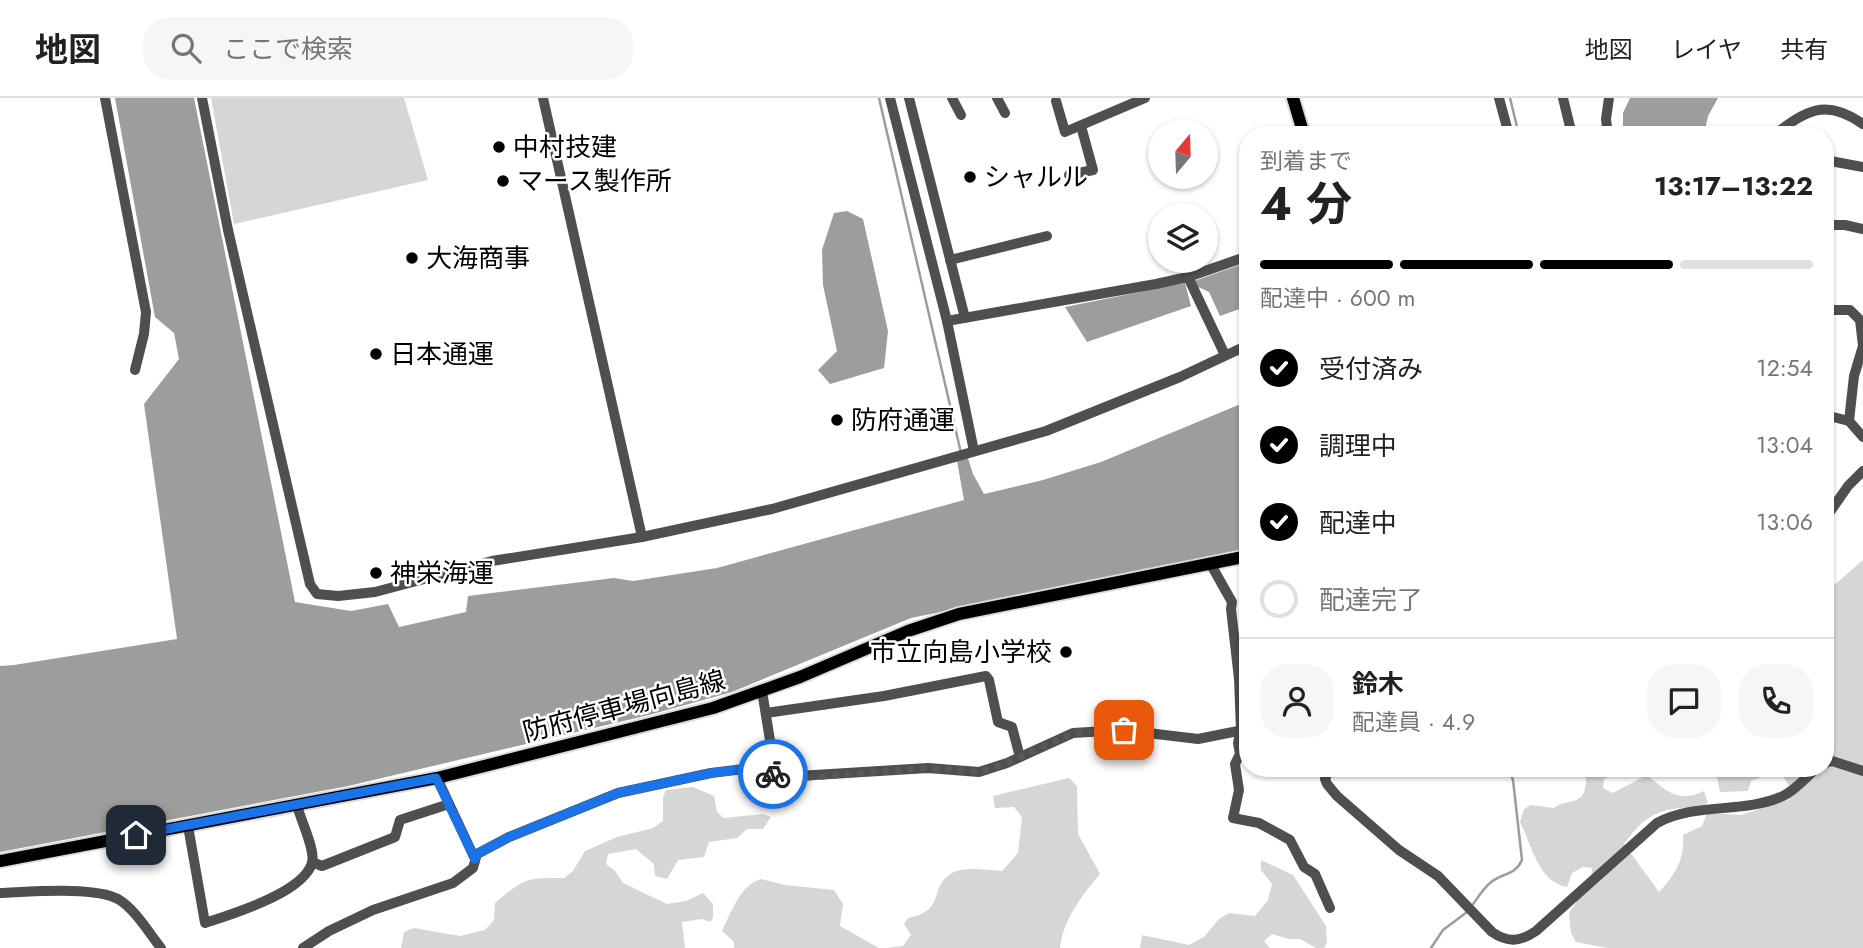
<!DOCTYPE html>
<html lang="ja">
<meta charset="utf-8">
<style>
:root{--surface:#fff;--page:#f6f6f6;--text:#222;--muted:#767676;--line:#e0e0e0;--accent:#000}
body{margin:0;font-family:Jost,"Noto Sans JP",sans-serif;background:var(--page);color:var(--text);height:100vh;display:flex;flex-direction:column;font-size:26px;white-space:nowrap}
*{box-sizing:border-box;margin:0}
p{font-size:23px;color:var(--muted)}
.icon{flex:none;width:38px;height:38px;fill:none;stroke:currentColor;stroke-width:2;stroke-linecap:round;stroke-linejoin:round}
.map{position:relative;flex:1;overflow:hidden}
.sheet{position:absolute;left:1239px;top:28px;width:595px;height:651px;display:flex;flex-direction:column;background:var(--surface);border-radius:28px;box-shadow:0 2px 5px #0004}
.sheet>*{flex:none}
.needle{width:46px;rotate:19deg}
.tools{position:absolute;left:1148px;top:21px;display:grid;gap:14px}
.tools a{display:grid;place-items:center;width:70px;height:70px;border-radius:50%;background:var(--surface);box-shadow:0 2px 5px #0004;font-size:35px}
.pin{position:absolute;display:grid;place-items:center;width:60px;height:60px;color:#fff;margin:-30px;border-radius:14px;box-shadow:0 4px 10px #0006}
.courier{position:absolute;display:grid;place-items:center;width:70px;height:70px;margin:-35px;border:5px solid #1a73e8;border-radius:50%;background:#fff;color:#222;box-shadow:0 2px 9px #0007}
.summary em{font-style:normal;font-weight:700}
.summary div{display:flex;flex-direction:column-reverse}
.summary{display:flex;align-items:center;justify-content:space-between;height:119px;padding:0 21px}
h1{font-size:46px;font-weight:700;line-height:52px}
.bar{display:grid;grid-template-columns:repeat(4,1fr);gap:10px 7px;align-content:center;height:84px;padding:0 21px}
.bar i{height:9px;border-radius:5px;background:var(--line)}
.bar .on{background:var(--accent)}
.bar p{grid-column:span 4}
.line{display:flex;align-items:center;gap:18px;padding:0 21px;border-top:2px solid var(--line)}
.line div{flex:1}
.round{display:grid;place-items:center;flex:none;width:74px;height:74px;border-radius:28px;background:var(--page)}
ol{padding:0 21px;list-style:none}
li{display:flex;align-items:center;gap:21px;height:77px}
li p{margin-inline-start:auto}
li .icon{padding:7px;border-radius:50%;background:var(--accent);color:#fff;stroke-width:4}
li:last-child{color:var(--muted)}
li i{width:38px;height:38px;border:4px solid var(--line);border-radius:50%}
header{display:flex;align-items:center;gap:42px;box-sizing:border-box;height:98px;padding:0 35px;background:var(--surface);border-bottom:2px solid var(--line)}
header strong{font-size:33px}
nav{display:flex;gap:38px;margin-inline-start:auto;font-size:24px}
.search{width:490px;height:63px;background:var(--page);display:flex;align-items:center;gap:18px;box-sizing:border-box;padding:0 24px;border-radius:28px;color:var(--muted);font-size:26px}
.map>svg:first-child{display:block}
.green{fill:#d6d6d6}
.water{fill:#9d9d9d}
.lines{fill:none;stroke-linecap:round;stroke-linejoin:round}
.stream{stroke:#9d9d9d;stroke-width:2.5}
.major-casing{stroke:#dbdbdb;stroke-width:16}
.minor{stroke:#4f4f4f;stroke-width:10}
.major{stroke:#000;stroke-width:12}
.done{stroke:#595959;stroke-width:7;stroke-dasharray:0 12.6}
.route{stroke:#1a73e8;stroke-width:9}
.poi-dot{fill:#000;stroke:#fff;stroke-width:2.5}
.labels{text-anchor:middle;stroke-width:5;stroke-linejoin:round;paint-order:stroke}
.poi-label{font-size:26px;fill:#000;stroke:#fff;text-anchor:start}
.street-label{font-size:26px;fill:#000;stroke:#fff}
</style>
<header>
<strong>地図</strong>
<div class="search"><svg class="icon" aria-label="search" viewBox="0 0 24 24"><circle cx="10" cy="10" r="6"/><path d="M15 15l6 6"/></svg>ここで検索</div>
<nav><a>地図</a><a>レイヤ</a><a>共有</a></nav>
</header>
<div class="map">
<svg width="1863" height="850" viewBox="0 0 1863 850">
<rect width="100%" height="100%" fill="#fff"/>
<!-- green -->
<g class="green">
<polygon points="211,0 404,0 428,82 234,126"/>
<path d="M1863 462V850H1607L1576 844 1571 835 1569 815 1576 805 1577 793 1591 780 1592 770 1583 769 1572 775 1567 789C1538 784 1532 747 1520 724L1524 711 1531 707 1554 710C1563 702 1579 707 1584 694 1587 686 1585 678 1589 670H1630L1604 681 1603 690 1613 695 1647 677C1667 693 1678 706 1704 693L1708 705C1699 711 1693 709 1682 710 1653 712 1641 723 1624 746L1659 794C1675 777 1685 761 1683 737L1702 728 1707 715 1741 717 1788 702 1794 695 1779 672 1751 683 1748 693 1720 694 1716 674 1725 670H1825V495Z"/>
<path d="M1069 680 1077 688 1078 736 1100 776C1082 797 1063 822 1060 850H886L903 848 911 837 904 826 908 820C948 812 927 790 952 775 964 768 988 772 1002 773L1018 755 1022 719 1014 709 995 710 993 698Z"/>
<path d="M693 689 714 698 717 714 724 720 763 716 771 719 763 731H747L737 740 709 744 704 759 678 762 667 781 655 778 654 766 636 751 608 756 606 766 615 773 623 785 667 806 686 803 703 795 713 806V820L710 824 702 821 682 824 685 850H401L404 834 414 830 460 838 485 832 494 822 495 805C525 780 525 780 564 780L573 773 585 753 617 739 653 730 663 723V699L666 692Z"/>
<polygon points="1261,762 1293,777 1326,828 1327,844 1324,850 1316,850 1300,841 1289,841 1272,836 1264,843 1270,850 1140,850 1142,837 1189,847 1204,839 1219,821 1229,815 1255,818 1268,802 1272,786 1261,772"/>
<path d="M761 781 785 787 834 792 843 806 840 828 879 850H734V844L722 833C731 815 740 787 761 781Z"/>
</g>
<!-- water -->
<g class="water">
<polygon points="115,0 194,0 295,504 351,513 388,506 399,529 466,514 468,498 614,480 633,483 717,470 964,402 957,363 968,360 973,376 984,396 1043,382 1101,364 1248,303 1248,452 911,520 732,594 649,617 348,688 0,754 0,568 14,567 177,541 144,306 179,261 174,235 155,219"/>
<polygon points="1630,0 1718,0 1708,18 1704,37 1623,37 1623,15"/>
<polygon points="847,113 863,121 888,233 884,270 830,286 818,272 837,253 823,187 822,152 834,115"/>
<polygon points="1248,164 1248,208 1220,218 1209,194 1196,188 1194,183"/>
<polygon points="1185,185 1191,208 1087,244 1065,209"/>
</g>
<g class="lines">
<!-- stream -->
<g class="stream">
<polyline points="879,0 961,355"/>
<polyline points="1510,0 1519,37"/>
<path d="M1471 809C1477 801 1482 792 1490 785 1501 775 1515 778 1522 762L1513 682 1508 670"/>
<polyline points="1431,850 1443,832 1467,814"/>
</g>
<defs>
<g id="major">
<polyline points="1293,0 1304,37"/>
<polyline points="0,763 437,680 713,610 800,579 908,533 959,516 1248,458"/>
</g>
</defs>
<!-- major casing -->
<use href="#major" class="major-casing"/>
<!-- minor -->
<g class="minor">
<polyline points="105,0 146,214 144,236 135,272"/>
<polyline points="202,0 228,132 310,486 317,496 338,498 375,494 492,463 642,439 772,411 1046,333 1180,279 1248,247"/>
<polyline points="543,0 642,439"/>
<polyline points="890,0 947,223 974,353"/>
<polyline points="909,0 965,220"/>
<polyline points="952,0 961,17"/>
<polyline points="997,0 1005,15"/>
<polyline points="1499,0 1509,37"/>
<polyline points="1563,0 1572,37"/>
<polyline points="1056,3 1065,34 1145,0"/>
<polyline points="1608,37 1606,21 1609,0"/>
<path d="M1774 37C1807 12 1825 0 1863 26"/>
<polyline points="1825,62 1863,69"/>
<polyline points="1069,77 1093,72 1081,28"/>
<polyline points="1825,127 1845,127 1863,131"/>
<polyline points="950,162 1047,138"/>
<polyline points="1188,179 1225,257"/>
<polyline points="1825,212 1850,212 1860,222 1863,248 1854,278 1849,323 1863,339"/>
<polyline points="947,223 1156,186 1188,179 1248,158"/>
<polyline points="1825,317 1849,323"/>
<polyline points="1825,421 1848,388 1863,373"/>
<polyline points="1210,465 1232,504 1231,511 1239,581 1241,631 1238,645 1240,656 1235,666 1239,692 1233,720 1259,725 1290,742 1304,769 1315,776 1330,810"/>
<polyline points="762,593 774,667 772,675"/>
<polyline points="766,615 884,598 986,578 989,582 998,624 1012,629 1020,659"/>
<polyline points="1825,665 1832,663 1863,673"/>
<path d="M1330 670 1325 681 1327 686 1337 698 1399 752 1438 778 1492 834C1508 845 1520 844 1536 833L1657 725C1695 704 1744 716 1783 698 1796 692 1806 679 1817 670"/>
<polyline points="1535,673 1543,670"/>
<polyline points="437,680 475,761"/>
<path d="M188 728 205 825C232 816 303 795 312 765 316 752 300 721 297 707"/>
<polyline points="312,764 322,768 395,739 400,722 449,706"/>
<path d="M0 795C29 794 94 788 118 801 135 811 149 835 161 850"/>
<polyline points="303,850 329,833 373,812 453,785 473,770 477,756 509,739 618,695 711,675 752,670 760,670 782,679 928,670 979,674 1007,665 1073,635 1123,632 1198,641 1248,631"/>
</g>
<!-- major -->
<use href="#major" class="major"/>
</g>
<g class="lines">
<!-- done -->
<polyline class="done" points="773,676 782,679 813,679 928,670 979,674 1007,665 1073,635 1124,632"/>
<!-- route -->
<polyline class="route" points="136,737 436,680 475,761 477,756 509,739 618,695 711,675 752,670 773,676"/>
</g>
<!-- markers -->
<g class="poi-dot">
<circle cx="499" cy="49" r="7"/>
<circle cx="970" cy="79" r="7"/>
<circle cx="503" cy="83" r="7"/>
<circle cx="412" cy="160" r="7"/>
<circle cx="376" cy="256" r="7"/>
<circle cx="837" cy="322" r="7"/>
<circle cx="376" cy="475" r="7"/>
<circle cx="1066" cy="554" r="7"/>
</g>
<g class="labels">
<!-- poi labels -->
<g class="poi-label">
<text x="513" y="58">中村技建</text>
<text x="984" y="88">シャルル</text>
<text x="517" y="92">マース製作所</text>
<text x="426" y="169">大海商事</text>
<text x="390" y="265">日本通運</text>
<text x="851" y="331">防府通運</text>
<text x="390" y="484">神栄海運</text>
<text x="1052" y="563" text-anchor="end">市立向島小学校</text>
</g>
<!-- street labels -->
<g class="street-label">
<text transform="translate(624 608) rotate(-15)" y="9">防府停車場向島線</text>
</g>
</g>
</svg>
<div class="tools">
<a><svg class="needle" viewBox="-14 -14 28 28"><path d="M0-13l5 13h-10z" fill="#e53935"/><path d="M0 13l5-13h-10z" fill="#767676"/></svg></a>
<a><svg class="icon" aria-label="layers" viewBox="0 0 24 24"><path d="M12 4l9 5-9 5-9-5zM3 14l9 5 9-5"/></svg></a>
</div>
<div class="pin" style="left:1124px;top:632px;background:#ea580c"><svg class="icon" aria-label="bag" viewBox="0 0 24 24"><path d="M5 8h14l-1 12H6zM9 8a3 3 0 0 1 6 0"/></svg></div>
<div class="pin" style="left:136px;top:737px;background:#1f2937"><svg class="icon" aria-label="home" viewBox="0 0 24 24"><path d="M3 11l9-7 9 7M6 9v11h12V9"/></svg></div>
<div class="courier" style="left:773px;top:676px"><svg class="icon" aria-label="bike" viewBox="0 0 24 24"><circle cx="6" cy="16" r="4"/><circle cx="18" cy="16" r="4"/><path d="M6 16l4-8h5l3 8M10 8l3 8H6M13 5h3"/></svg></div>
<section class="sheet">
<div class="summary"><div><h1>4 分</h1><p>到着まで</p></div><em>13:17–13:22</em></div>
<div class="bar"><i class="on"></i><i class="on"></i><i class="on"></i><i></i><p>配達中 · 600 m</p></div>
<ol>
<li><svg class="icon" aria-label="check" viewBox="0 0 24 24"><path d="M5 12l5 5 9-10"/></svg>受付済み<p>12:54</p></li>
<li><svg class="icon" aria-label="check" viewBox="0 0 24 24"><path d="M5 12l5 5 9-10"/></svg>調理中<p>13:04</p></li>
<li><svg class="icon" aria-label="check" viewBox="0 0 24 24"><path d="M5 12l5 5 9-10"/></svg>配達中<p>13:06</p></li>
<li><i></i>配達完了</li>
</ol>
<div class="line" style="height:126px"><a class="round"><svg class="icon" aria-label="person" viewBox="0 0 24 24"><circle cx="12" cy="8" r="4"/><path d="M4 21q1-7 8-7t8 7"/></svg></a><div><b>鈴木</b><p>配達員 · 4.9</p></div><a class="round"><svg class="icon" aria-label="chat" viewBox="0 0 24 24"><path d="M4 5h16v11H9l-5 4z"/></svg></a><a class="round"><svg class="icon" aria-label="phone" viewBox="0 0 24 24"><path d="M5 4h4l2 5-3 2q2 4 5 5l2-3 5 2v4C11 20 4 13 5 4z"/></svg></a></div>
</section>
</div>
